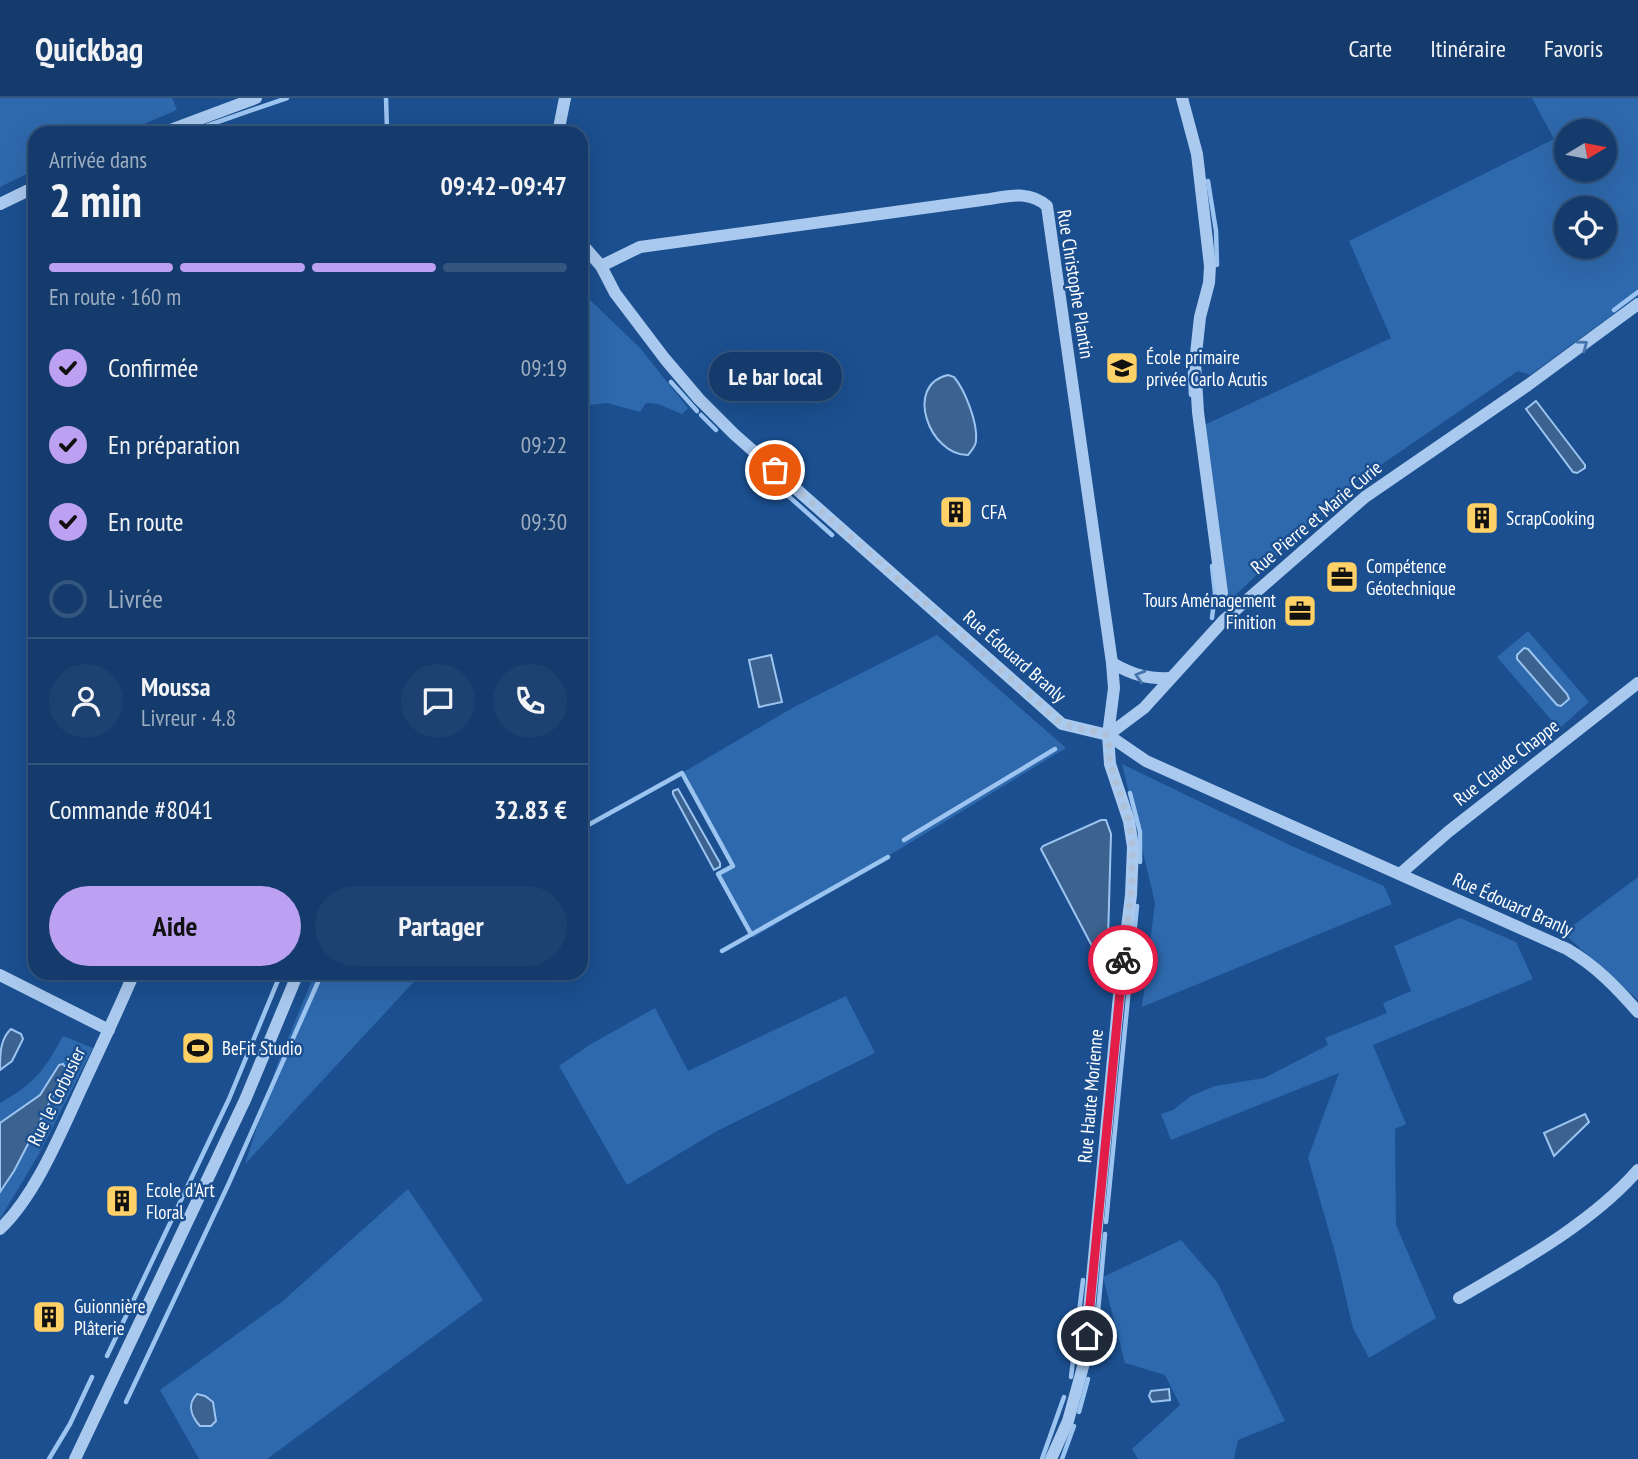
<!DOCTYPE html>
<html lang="fr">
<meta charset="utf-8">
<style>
:root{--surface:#143b6b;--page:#1d4271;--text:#f1f3f6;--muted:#9dadc1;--line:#33557e;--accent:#bca0f2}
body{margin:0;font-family:"PT Sans Narrow",sans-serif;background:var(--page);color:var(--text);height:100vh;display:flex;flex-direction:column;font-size:26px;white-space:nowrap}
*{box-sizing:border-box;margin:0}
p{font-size:23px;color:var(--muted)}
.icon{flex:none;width:38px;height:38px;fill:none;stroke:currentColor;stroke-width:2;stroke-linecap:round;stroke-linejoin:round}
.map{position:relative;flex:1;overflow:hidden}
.drawer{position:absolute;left:28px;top:28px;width:560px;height:854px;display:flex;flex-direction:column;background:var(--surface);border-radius:21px;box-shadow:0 7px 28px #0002,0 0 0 2px var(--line)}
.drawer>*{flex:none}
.needle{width:46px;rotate:80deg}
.controls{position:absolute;left:1554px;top:21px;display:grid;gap:14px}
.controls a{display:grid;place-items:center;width:63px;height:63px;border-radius:50%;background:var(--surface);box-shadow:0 7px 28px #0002,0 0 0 2px var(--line);font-size:35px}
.pin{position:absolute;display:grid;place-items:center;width:60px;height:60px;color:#fff;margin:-30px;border:4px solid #fff;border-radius:50%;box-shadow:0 2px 7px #0007}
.courier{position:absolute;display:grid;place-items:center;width:70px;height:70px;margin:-35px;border:5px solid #e11d48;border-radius:50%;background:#fff;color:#222;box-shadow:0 2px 9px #0007}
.bubble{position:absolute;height:49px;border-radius:24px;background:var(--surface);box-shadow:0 7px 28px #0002,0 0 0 2px var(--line);font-size:23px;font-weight:800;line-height:49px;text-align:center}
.headline em{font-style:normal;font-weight:800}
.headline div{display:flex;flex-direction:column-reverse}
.headline{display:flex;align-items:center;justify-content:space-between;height:119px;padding:0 21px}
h1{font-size:46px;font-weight:800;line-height:52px}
.bar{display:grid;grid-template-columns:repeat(4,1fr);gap:10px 7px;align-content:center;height:84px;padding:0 21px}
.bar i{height:9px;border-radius:5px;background:var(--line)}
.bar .current{background:var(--accent)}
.bar p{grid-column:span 4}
.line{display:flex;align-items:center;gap:18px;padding:0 21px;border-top:2px solid var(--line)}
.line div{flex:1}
.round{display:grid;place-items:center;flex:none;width:74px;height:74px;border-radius:37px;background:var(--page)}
ol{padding:0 21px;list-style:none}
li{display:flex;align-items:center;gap:21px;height:77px}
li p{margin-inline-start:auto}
li .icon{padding:7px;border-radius:50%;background:var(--accent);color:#111;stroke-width:4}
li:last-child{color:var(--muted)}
li i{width:38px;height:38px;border:4px solid var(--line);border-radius:50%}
.action{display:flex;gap:14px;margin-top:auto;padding:14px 21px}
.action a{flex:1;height:80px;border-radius:42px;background:var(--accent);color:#111;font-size:28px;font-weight:800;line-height:80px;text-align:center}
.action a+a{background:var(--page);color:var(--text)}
header{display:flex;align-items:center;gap:42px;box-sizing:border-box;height:98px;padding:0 35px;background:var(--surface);border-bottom:2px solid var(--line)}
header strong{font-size:33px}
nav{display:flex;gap:38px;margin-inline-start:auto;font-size:24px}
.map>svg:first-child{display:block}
.green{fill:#2e69ad;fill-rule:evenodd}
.water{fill:#3c6290;stroke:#9cc4f0;stroke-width:2}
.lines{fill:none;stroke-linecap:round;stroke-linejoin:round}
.stream{stroke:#9cc4f0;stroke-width:4.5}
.minor{stroke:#a9c9ee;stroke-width:12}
.oneway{stroke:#4674ac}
.done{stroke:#afc1d8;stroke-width:7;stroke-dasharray:0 12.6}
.route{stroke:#e11d48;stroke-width:9}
.labels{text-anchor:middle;stroke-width:5;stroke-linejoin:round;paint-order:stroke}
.street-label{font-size:19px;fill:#fff;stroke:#1b4f8f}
.poi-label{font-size:19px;fill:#fff;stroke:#1b4f8f;text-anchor:start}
</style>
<header>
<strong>Quickbag</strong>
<nav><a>Carte</a><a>Itinéraire</a><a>Favoris</a></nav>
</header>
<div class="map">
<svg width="1638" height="1361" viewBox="0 0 1638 1361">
<rect width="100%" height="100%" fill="#1b4f8f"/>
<!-- green -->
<g class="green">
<polygon points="0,0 172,0 177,12 123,35 35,35 35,72 0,89"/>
<path d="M1532 0H1638V198L1530 277 1518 273 1353 386 1228 504 1200 329 1391 240 1349 143 1554 41ZM1566 33H1605V72H1566ZM1566 110H1605V149H1566Z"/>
<polygon points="581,200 589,201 640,250 688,310 682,316 658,306 646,305 640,314 607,305 581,308"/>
<polygon points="1528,533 1589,604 1559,631 1497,559"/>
<polygon points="937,537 1066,650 753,840 718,776 733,768 682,675 794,609"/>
<polygon points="1122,666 1294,749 1384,788 1392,806 1142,909 1155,805"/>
<polygon points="1638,779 1638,902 1563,835"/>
<polygon points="1460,820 1516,844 1533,881 1373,947 1406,1026 1395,1031 1396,1127 1436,1220 1369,1260 1353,1230 1336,1158 1308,1060 1339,975 1171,1042 1161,1016 1173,1012 1191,998 1215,988 1264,980 1328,947 1325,940 1387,915 1383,905 1411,893 1394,848"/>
<polygon points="315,875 422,875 245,1066 277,967"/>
<polygon points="846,898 875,955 717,1033 627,1087 559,968 591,946 655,910 688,973"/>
<path d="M63 938 93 950 39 1056 0 1121V1005C35 985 44 973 63 938Z"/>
<polygon points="408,1091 483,1202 267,1361 199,1361 160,1292 284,1202"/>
<polygon points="1181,1142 1217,1184 1285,1323 1238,1342 1234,1361 1138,1361 1132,1351 1180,1307 1165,1277 1125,1265 1103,1179"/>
</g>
<!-- water -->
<g class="water">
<path d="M948 277 954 279C965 292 978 325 976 343 976 348 971 353 968 357 930 358 903 287 948 277Z"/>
<polygon points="1536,303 1585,367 1585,370 1577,375 1573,374 1526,311"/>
<polygon points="1524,550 1528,551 1567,596 1569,601 1561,608 1557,607 1517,561 1517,557"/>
<polygon points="771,557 782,604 759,609 749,562"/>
<polygon points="678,691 720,765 720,769 714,772 673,696 673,693"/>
<polygon points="1101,722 1106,722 1111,736 1108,841 1106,844 1092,848 1041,751 1043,748"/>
<path d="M11 931 21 936 23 941 12 963 0 972C0 956 0 941 11 931Z"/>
<polygon points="63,966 67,971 14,1073 0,1094 0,1025 40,997 59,967"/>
<polygon points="1585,1016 1589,1024 1554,1058 1544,1035"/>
<polygon points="1169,1291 1170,1302 1152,1304 1149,1298 1151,1293"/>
<path d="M197 1296 205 1298 213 1304 216 1323 211 1328H200C191 1318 187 1306 197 1296Z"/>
</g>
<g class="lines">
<!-- stream -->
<g class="stream">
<polyline points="386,0 387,32 390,35 399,35"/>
<polyline points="186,35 287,0"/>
<polyline points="1208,83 1216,133 1217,167"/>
<polyline points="1614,212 1638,194"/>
<polyline points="1190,274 1191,297"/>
<polyline points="671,284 697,313"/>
<polyline points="701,317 716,332"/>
<polyline points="757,370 832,437"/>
<polyline points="1212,520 1215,495 1212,468"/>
<polyline points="1130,695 1140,734 1140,764"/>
<polyline points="581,731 682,675 733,768 718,776 751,836"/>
<polyline points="904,742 1055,651"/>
<polyline points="722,853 888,759"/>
<polyline points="1106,1124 1137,808"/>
<polyline points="1097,1225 1105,1136"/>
<polyline points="107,1258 229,1001 281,875"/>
<polyline points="1071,1279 1083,1182"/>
<polyline points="126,1304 229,1085 322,875"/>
<polyline points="1079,1314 1088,1281"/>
<polyline points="49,1361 70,1326 92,1279"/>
<polyline points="1042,1361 1064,1299"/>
<polyline points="1062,1361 1074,1328"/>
</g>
<!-- minor -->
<g class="minor">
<polyline points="1182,0 1197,56 1210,168 1209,185 1200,219 1195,265 1198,314 1222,495"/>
<polyline points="162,35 256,0"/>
<polyline points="558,35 565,0"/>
<polyline points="0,106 35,89"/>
<path d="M581 145 601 168 615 195 665 261 699 301 734 336 1062 626 1108 637 1146 663 1567 851C1596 868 1616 889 1638 914"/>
<path d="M601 168 640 149 982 102C1006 99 1028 91 1047 108L1112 565 1114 590 1108 637 1110 666 1129 723 1133 749 1131 797 1120 887 1084 1265 1068 1323 1051 1361"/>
<path d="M1112 565C1133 577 1147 581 1171 580"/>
<polyline points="1108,637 1144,610 1224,522 1365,399 1528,287 1638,206"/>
<polyline points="1400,776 1448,734 1638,585"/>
<polyline points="0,877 109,932"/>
<path d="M0 1131C36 1097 62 1032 83 987 100 950 118 913 134 875"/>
<path d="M1459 1200C1519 1165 1592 1125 1638 1072"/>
<polyline points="75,1361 245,1002 298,875"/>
</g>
</g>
<!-- one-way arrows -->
<defs><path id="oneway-chevron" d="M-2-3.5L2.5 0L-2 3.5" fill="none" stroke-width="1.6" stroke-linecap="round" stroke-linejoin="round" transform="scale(1.75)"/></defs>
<g class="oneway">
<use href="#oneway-chevron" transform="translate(1583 247) rotate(-36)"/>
<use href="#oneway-chevron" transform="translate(1140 578) rotate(-164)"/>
</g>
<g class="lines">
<!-- done -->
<polyline class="done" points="775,372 1062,626 1108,637 1110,666 1129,723 1133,749 1131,797 1123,862"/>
<!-- route -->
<polyline class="route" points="1087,1238 1123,862"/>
</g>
<!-- icons -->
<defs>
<symbol id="school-square" viewBox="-11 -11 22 22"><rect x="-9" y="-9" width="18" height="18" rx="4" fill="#ffd166" stroke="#1b4f8f"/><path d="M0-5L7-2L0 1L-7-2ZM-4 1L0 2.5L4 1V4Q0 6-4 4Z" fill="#111"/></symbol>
<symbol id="building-square" viewBox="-11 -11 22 22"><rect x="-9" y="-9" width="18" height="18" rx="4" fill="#ffd166" stroke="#1b4f8f"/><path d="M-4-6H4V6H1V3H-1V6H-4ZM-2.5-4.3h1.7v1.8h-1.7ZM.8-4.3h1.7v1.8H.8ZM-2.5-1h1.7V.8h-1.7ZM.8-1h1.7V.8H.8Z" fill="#111"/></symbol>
<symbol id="office-square" viewBox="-11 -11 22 22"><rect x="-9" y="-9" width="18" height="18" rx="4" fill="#ffd166" stroke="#1b4f8f"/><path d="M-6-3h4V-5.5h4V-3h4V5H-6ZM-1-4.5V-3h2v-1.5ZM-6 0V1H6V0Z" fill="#111"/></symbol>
<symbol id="stadium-square" viewBox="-11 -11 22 22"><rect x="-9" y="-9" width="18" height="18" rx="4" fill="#ffd166" stroke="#1b4f8f"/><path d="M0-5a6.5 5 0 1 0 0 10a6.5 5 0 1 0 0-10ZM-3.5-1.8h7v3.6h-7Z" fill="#111"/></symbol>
</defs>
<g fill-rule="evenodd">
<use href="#school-square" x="1103" y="251" width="38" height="38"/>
<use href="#building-square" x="937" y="395" width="38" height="38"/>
<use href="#building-square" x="1463" y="401" width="38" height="38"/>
<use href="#office-square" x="1323" y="460" width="38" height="38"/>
<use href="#office-square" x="1281" y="494" width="38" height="38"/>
<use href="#stadium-square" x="179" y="931" width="38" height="38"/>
<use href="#building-square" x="103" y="1084" width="38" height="38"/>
<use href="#building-square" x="30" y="1200" width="38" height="38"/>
</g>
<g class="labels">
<!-- street labels -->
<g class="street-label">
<text transform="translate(1076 186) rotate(81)" y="7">Rue Christophe Plantin</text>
<text transform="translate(1316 419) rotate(-40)" y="7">Rue Pierre et Marie Curie</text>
<text transform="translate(1015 558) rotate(41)" y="7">Rue Édouard Branly</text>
<text transform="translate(1506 664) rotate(-38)" y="7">Rue Claude Chappe</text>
<text transform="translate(1513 806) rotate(24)" y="7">Rue Édouard Branly</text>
<text transform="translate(56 998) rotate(-64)" y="7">Rue le Corbusier</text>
<text transform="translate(1090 998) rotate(-85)" y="7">Rue Haute Morienne</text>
</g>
<!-- poi labels -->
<g class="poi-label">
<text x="1146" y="266">École primaire<tspan x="1146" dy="22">privée Carlo Acutis</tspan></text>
<text x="981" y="421">CFA</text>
<text x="1506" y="427">ScrapCooking</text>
<text x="1366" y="475">Compétence<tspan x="1366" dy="22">Géotechnique</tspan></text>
<text x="1276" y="509" text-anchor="end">Tours Aménagement<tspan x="1276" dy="22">Finition</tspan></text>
<text x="222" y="957">BeFit Studio</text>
<text x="146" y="1099">Ecole d'Art<tspan x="146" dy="22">Floral</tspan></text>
<text x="74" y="1215">Guionnière<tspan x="74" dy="22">Plâterie</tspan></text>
</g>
</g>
</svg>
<div class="controls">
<a><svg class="needle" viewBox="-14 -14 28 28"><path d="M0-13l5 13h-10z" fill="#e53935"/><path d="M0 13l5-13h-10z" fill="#9dadc1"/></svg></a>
<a><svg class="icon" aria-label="locate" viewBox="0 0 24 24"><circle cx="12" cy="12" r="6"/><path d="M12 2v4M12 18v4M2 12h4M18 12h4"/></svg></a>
</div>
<div class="pin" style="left:775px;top:372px;background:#ea580c"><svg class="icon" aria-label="bag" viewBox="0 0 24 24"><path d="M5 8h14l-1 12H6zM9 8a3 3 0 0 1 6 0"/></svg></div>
<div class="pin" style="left:1087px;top:1238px;background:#1f2937"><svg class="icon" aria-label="home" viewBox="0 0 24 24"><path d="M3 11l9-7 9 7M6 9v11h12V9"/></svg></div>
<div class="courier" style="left:1123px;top:862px"><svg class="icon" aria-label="bike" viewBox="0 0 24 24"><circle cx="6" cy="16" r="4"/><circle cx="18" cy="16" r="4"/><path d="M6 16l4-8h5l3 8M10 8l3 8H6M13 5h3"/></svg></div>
<div class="bubble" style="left:709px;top:254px;width:133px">Le bar local</div>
<section class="drawer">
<div class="headline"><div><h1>2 min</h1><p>Arrivée dans</p></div><em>09:42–09:47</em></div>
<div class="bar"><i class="current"></i><i class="current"></i><i class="current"></i><i></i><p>En route · 160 m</p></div>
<ol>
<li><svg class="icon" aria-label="check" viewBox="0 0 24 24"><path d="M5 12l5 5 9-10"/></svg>Confirmée<p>09:19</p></li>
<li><svg class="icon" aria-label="check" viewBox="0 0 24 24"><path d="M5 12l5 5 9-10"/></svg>En préparation<p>09:22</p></li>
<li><svg class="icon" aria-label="check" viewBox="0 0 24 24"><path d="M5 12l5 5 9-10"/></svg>En route<p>09:30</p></li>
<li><i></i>Livrée</li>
</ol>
<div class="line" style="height:126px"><a class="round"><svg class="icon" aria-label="person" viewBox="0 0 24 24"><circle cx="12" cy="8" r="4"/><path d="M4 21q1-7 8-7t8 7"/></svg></a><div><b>Moussa</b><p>Livreur · 4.8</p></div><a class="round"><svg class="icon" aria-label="chat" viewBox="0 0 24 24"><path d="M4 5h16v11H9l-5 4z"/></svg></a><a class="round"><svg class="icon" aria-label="phone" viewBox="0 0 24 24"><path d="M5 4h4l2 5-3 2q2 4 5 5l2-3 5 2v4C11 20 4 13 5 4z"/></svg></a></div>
<div class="line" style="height:91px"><div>Commande #8041</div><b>32.83 €</b></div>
<div class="action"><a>Aide</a><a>Partager</a></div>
</section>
</div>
